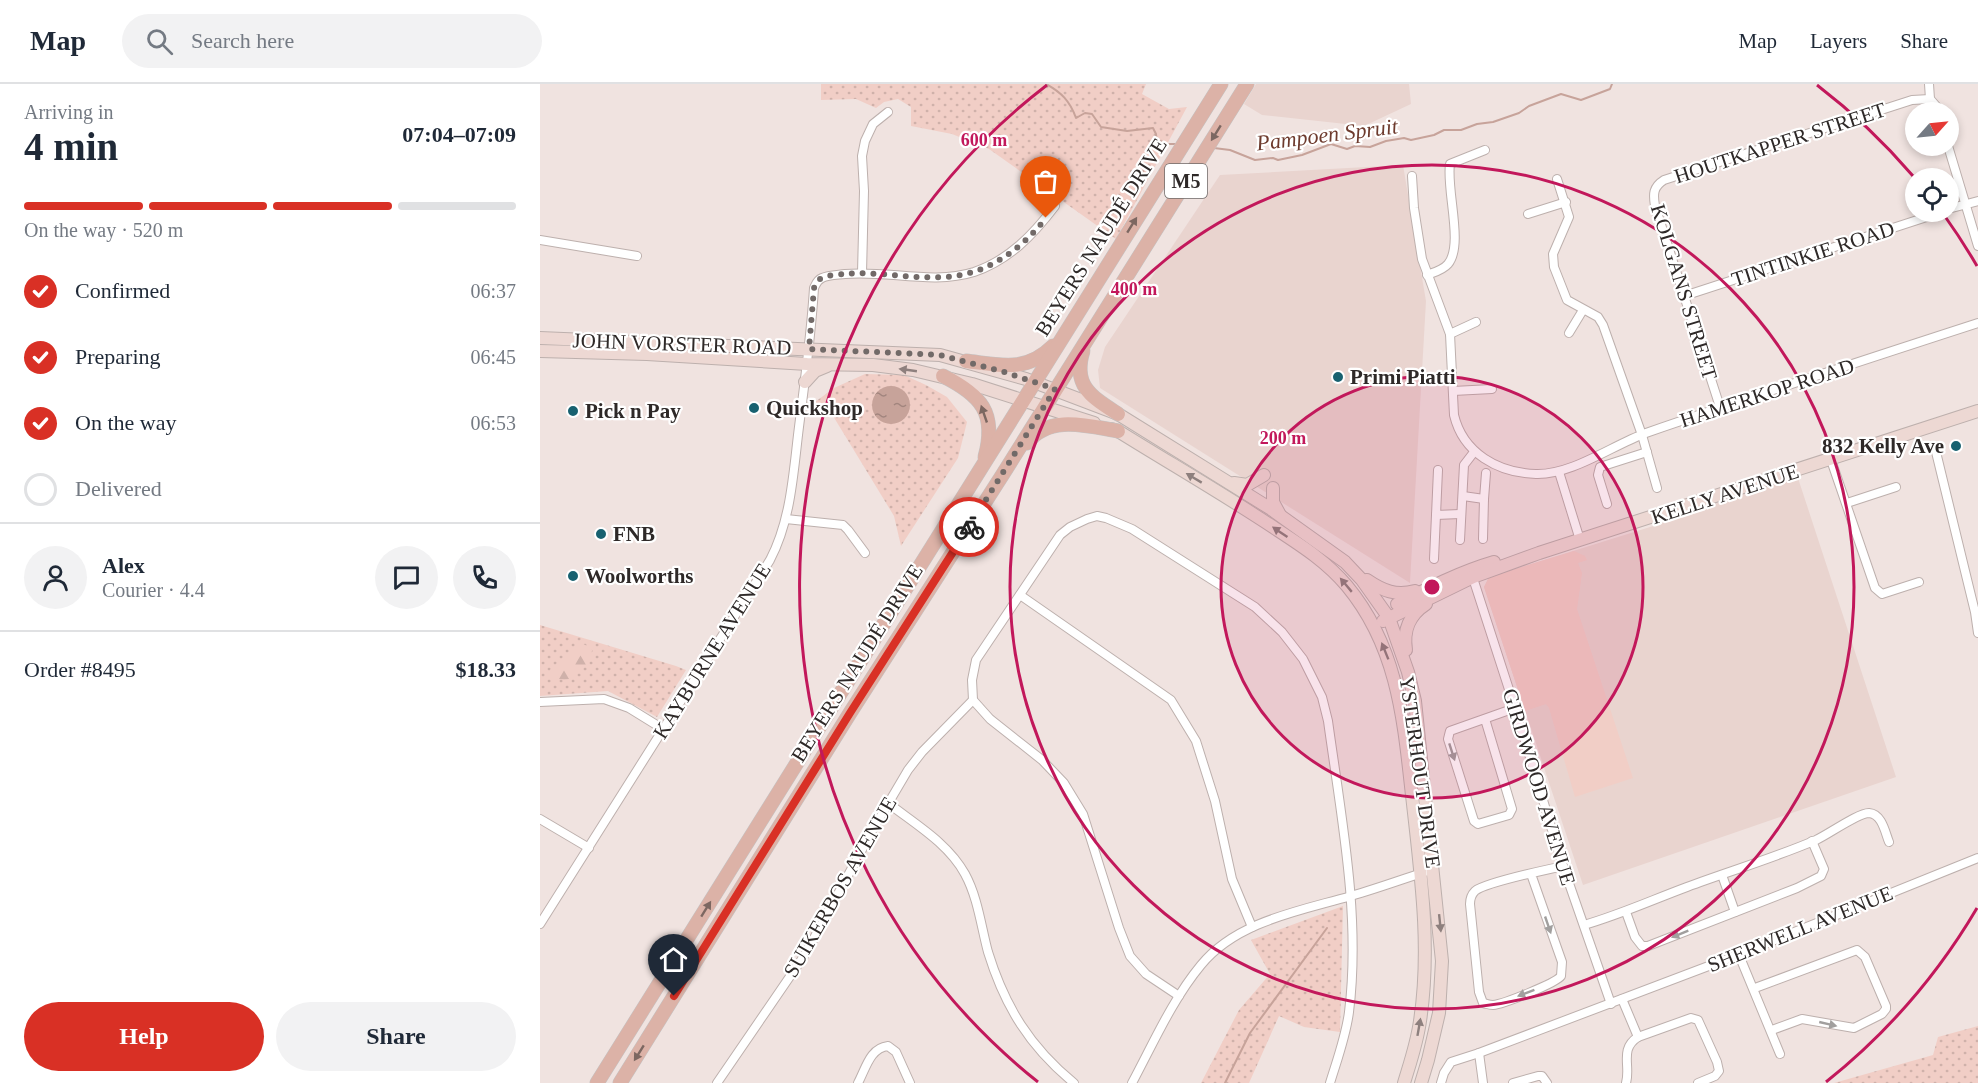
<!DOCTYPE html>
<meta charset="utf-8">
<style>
:root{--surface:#fff;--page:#f2f2f3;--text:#1f2937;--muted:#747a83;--line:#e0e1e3;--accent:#d93025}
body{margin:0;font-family:Georgia,serif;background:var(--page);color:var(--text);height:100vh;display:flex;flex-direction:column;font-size:22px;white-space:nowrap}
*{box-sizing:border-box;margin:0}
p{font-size:20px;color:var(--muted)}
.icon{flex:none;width:33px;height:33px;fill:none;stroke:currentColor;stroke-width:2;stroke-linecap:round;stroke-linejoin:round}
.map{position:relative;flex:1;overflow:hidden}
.side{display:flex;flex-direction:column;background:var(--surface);width:540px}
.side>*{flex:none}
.needle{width:39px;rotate:63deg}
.tools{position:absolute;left:1365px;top:18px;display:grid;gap:12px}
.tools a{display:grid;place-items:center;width:54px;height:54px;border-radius:50%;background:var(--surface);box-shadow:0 3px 9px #0003;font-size:30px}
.pin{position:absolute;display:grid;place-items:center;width:51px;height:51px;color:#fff;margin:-62px -26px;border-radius:50% 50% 50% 0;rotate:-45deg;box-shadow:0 0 6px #0007}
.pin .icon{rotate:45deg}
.courier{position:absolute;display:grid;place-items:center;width:60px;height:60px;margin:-30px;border:4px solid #d93025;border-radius:50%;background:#fff;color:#222;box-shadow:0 2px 8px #0007}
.overview em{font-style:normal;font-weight:700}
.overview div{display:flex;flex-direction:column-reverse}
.overview{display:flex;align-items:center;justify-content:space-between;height:102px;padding:0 24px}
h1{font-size:39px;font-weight:700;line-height:45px}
.bar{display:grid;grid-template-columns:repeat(4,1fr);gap:9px 6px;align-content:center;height:72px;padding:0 24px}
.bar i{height:8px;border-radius:4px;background:var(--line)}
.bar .selected{background:var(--accent)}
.bar p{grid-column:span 4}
.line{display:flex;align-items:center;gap:15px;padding:0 24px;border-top:2px solid var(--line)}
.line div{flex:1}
.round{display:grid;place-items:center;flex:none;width:63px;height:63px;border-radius:32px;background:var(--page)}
ol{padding:0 24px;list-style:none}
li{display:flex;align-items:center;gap:18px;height:66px}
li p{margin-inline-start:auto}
li .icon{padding:6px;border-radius:50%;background:var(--accent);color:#fff;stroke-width:4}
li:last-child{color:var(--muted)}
li i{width:33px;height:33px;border:3px solid var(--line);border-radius:50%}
.primary-button{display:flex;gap:12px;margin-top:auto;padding:12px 24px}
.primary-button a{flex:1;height:69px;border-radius:36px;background:var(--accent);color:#fff;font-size:24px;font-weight:700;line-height:69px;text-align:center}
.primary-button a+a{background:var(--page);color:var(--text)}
header{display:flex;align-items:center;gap:36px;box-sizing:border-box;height:84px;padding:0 30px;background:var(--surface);border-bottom:2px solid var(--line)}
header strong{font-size:28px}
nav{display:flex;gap:33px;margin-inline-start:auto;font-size:21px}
.search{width:420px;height:54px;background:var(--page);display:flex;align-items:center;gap:15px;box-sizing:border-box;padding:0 21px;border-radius:33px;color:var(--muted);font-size:22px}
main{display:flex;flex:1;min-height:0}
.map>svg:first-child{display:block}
.built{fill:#e9d4cf}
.grass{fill:url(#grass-dots)}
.forest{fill:url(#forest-firs)}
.garden{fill:#f1cec6}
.water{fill:url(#water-ripples)}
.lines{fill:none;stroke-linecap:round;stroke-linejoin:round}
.stream{stroke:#c7a39a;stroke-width:2}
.street-casing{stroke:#bdb0ad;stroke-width:10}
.secondary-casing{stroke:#bdb0ad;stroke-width:14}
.primary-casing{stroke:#c4c3c3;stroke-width:15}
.street{stroke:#fff;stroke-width:8}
.secondary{stroke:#edd8d3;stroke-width:12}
.primary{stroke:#dcb2a7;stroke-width:14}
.oneway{fill:#7c6761}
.oneway2{fill:#8e807e}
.oneway3{fill:#a19f9e}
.done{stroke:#726a68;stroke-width:6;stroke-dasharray:0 10.8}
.route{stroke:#d93025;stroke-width:8}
.ring{fill:none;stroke:#c2185b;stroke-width:3}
.poi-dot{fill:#186170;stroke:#fff;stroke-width:2}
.labels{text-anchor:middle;stroke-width:4.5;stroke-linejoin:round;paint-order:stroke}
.shield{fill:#fff;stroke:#6d6968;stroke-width:1.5}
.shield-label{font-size:20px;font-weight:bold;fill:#2e2928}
.street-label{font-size:21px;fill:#2e2928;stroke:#fff}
.poi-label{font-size:21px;font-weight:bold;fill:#2e2928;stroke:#fff;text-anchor:start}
.water-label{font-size:22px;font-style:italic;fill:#6d3a2d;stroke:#fff}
.centre{fill:#c2185b;stroke:#fff;stroke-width:3}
.ring-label{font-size:18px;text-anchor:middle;font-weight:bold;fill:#c2185b;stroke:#fff;stroke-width:4.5;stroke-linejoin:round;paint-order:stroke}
</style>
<header>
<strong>Map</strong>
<div class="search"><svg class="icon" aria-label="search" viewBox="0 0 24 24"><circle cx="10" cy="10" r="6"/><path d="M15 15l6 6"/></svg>Search here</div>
<nav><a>Map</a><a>Layers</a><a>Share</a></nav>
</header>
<main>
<section class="side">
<div class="overview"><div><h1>4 min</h1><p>Arriving in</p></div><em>07:04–07:09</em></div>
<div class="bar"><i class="selected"></i><i class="selected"></i><i class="selected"></i><i></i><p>On the way · 520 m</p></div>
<ol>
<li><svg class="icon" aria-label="check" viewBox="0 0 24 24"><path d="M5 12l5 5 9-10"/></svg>Confirmed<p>06:37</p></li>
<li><svg class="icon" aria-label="check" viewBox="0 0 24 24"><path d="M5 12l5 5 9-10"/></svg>Preparing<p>06:45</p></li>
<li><svg class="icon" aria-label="check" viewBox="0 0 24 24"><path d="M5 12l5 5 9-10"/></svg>On the way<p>06:53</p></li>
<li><i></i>Delivered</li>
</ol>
<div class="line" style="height:108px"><a class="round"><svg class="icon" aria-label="person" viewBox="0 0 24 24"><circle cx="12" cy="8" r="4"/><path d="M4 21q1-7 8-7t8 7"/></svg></a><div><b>Alex</b><p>Courier · 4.4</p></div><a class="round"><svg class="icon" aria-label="chat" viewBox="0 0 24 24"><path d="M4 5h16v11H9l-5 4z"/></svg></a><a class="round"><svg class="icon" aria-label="phone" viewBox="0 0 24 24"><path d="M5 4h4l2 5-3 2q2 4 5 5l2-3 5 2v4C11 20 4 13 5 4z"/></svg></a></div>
<div class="line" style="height:78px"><div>Order #8495</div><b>$18.33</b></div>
<div class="primary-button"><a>Help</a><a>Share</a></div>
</section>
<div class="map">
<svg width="1438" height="999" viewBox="0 0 1438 999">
<defs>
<pattern id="grass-dots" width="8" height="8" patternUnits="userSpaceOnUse" patternTransform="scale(1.5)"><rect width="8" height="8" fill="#f1cec6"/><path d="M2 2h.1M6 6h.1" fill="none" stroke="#cfb1aa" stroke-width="1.8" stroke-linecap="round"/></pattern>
<pattern id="forest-firs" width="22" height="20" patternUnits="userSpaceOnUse" patternTransform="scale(1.5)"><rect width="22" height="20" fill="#f1cec6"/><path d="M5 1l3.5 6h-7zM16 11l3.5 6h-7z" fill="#cfb1aa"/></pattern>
<pattern id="water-ripples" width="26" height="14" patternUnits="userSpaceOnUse" patternTransform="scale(1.5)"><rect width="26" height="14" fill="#c7a39a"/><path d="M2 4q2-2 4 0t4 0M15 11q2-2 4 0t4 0" fill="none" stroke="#a2857e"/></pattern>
</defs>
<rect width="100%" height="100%" fill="#f0e3e0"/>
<!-- built -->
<g class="built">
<polygon points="716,0 869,0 871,20 824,42 722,31 704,20"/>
<polygon points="863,81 886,217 870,499 560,304 558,286 565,263 680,91"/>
<polygon points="1256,388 1356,693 1043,801 944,503 949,493 1139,434"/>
</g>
<!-- grass -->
<g class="grass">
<polygon points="281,0 606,0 602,10 629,25 647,23 576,155 449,65 412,50 371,42 371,23 358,15 344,18 336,24 316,15 281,16"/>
<polygon points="325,290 364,291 386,301 407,313 427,338 418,374 361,462 354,432 290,327 275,326 275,318 294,304"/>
<polygon points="0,541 136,582 146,586 117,633 68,607 0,612"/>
<polygon points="803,822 800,948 764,943 739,932 709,999 661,999 699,926 730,890 711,856"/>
<polygon points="1438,942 1438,999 1294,999 1393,971 1398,953"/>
</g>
<!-- forest -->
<path class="forest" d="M43 560 52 564C53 575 40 591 29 595 25 596 18 595 13 595L10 586 31 566Z"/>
<!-- garden -->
<polygon class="garden" points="1034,467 1045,472 1047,476 1038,479 1042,489 1037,525 1093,694 1035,713 1009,624 1006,620 985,627 944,503 949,493"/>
<!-- water -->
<circle class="water" cx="351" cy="321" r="19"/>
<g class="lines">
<!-- stream -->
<g class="stream">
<path d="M506 0C521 8 530 17 536 34L545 29 552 30 561 43 587 47 613 44 616 50 617 60H637"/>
<polyline points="674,64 690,66 715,76 733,74 738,76 762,71 791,60 807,65 815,62 830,63 846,57 864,54 871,56 894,51 904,46 921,46 937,40 953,38 979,29 989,22 1021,10 1041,16 1070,5 1072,0"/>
<polyline points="685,999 710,949 787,844"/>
</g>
<defs>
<g id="street">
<polyline points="1389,0 1390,15 1397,23 1398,28"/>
<polyline points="1408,62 1438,162"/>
<path d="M872 92 874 124 882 175 910 250 914 331C923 369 958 389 996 390 1032 391 1071 362 1106 349 1216 311 1327 275 1438 239"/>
<polyline points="1017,95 1029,133 1013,170 1014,183 1027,216 1058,233 1063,241 1102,351 1117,404"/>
<polyline points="1408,125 1438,117"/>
<polyline points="988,130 1026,118"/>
<polyline points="0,156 97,172"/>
<polyline points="322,189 324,107 322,72 325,57 333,40 348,28"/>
<path d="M887 191C895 188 903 186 908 180 924 161 906 106 910 80L945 66"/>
<polyline points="1144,212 1402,128"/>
<polyline points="1029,249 1043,226"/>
<polyline points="910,250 936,238"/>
<polyline points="913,307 952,305"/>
<path d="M1180 323 1115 122C1113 110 1113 103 1124 96L1372 16 1390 15"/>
<polyline points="1396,368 1435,528 1438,549"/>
<polyline points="1291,376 1335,504 1342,510 1379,498"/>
<polyline points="898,386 896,431 920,430"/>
<polyline points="1019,388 1040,456"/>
<polyline points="923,412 944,415 943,455"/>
<polyline points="944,415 946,389"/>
<polyline points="1307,419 1356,403"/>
<polyline points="1067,420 1058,391 1060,383 1107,368"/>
<polyline points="246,435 303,441 308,446 325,469"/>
<polyline points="920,456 924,381 934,368"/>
<polyline points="894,475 896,431"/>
<polyline points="931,488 975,624 1023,782 1071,920"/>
<polyline points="480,511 631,616 656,657 675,717 692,795 712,843"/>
<polyline points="0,618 64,615 89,624 123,645"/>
<polyline points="945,635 972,725 969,731 938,740 934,737 908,655 910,647 975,624"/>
<path d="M348 719C375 740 408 759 425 790 438 814 441 842 448 868 465 923 490 963 534 999"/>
<polyline points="0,735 49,764"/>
<path d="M991 790 1022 878 1021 892C1016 899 964 920 953 921 948 921 948 920 943 919L939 908 930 820C930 815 931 811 935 807 946 798 1006 786 1023 782"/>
<polyline points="1182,791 1195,828"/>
<polyline points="1086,828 1095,853 1102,862 1108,862 1257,804 1281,792 1284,785 1272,757"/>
<path d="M0 840 230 476C250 438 253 394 258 351 264 302 271 254 274 204 276 200 277 196 282 194 288 191 297 191 305 190 347 186 393 201 434 188 469 176 493 151 515 122"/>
<path d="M1044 841C1079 831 1112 816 1147 803 1190 787 1234 774 1276 756 1289 750 1318 729 1329 729 1342 730 1345 748 1349 758"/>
<polyline points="1199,871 1240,970"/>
<polyline points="1215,904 1317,866 1325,873 1346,922 1346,925 1342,930 1314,944 1262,935 1232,946"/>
<path d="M639 912 606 890 590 872 579 844 543 730 524 699 502 676 450 635 433 616 432 596 436 576 520 451 530 443 547 435 557 432 566 434 592 445 715 523 742 548 763 575 782 613 788 637C801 732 821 832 809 928 806 952 797 976 790 999"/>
<path d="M1082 915 1098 953C1079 965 1091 982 1086 999"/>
<polyline points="1098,953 1151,934 1158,936 1177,978 1179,987 1175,992 1158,999"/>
<polyline points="939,969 943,999"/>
<polyline points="177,999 266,869 332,747 368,686 382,668 433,616"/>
<path d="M318 999C326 984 330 964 348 962L356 968 370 999"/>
<path d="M592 999C613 960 632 916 661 881 697 837 760 827 811 812 839 804 866 794 894 785"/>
<polyline points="901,999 904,989 911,978 939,969 1195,872 1438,774"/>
<polyline points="973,999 998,992 1002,992 1007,999"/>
</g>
<g id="secondary">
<polyline points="0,254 400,271 486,295 578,330 731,425 805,478 822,496 849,534 868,588 875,617 902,877 899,929 888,976 881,999"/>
<polyline points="0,267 107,270 267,280 333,281 373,286 432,300 554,339"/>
<polyline points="265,298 275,287 287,282"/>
<path d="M571 345 578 347C631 380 685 411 736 445 762 462 787 478 807 502 860 566 864 642 873 720 881 792 891 865 880 937 877 959 870 979 864 999"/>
<polyline points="694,399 707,401 724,391"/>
<polyline points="733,404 733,418 740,431"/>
<path d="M827 496C843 507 856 512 875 507"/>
<path d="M857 520C889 504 920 488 954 478"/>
<polyline points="843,537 933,493 999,469 1438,327"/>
<path d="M866 566C863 546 869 531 886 520"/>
</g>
<g id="primary">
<path d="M543 267C532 302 552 313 578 330"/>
<path d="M426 277C460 281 486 289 513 262"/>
<path d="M403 292C441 311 457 329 445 373"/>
<path d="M487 359C509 330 548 342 578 347"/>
<path d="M57 999C267 667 472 332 681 0"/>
<polyline points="80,999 310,629 463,390 707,0"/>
</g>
</defs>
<!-- street casing -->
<use href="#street" class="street-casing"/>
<!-- secondary casing -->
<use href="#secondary" class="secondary-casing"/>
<!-- primary casing -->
<use href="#primary" class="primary-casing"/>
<!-- street -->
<use href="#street" class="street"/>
<!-- secondary -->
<use href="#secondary" class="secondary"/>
<!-- primary -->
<use href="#primary" class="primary"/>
</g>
<!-- one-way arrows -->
<defs><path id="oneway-solid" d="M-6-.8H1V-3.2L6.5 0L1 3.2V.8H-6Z" transform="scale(1.5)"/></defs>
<g class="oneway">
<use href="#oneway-solid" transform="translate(676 49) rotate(122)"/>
<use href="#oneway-solid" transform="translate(592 141) rotate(-58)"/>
<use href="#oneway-solid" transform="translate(444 330) rotate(-109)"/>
<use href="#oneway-solid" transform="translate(166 825) rotate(-58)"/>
<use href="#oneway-solid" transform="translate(99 969) rotate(122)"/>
</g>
<g class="oneway2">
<use href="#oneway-solid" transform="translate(368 286) rotate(-172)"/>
<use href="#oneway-solid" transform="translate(654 394) rotate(-149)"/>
<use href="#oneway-solid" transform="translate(740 448) rotate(-146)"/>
<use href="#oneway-solid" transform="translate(806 501) rotate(-130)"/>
<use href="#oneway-solid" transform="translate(845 567) rotate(-112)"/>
<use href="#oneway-solid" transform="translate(900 839) rotate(84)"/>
<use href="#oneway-solid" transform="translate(879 943) rotate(-80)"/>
</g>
<g class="oneway3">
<use href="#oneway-solid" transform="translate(912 668) rotate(72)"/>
<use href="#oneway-solid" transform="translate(1008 841) rotate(71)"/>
<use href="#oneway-solid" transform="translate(1140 850) rotate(158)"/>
<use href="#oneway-solid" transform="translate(986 909) rotate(159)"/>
<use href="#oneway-solid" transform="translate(1288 940) rotate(13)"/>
</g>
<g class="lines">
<!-- done -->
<path class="done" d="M429 443 515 305 464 288 400 271 269 265 274 204C276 200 277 196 282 194 288 191 297 191 304 190 346 186 392 201 433 188 462 179 487 158 506 134"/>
<!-- route -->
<polyline class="route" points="134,912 310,629 429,443"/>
</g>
<!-- distance rings -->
<circle cx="892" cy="503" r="211" fill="#c2185b" fill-opacity=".12"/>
<g class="ring">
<circle cx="892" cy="503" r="211"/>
<circle cx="892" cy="503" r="422"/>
<path d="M1437 824A633 633 0 0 1 1286 998M498 998A633 633 0 0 1 507 1M1277 1A633 633 0 0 1 1373 92M1404 131A633 633 0 0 1 1437 182"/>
</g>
<!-- markers -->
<g class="poi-dot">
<circle cx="798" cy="293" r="6"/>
<circle cx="214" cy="324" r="6"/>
<circle cx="33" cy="327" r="6"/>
<circle cx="1416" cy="362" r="6"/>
<circle cx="61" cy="450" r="6"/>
<circle cx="33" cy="492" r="6"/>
</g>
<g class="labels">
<!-- shield labels -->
<rect class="shield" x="625" y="80" width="42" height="34" rx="4.5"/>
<g class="shield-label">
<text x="646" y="104">M5</text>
</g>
<!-- street labels -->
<g class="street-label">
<text transform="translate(1240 59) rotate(-18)" y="7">HOUTKAPPER STREET</text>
<text transform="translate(561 153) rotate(-58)" y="7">BEYERS NAUDÉ DRIVE</text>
<text transform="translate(1273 170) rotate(-18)" y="7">TINTINKIE ROAD</text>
<text transform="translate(1144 208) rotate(73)" y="7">KOLGANS STREET</text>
<text transform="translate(142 260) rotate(2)" y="7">JOHN VORSTER ROAD</text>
<text transform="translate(1227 309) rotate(-18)" y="7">HAMERKOP ROAD</text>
<text transform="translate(1185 410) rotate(-18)" y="7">KELLY AVENUE</text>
<text transform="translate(172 567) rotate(-58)" y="7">KAYBURNE AVENUE</text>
<text transform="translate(317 579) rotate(-58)" y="7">BEYERS NAUDÉ DRIVE</text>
<text transform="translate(880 688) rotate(82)" y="7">YSTERHOUT DRIVE</text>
<text transform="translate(999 703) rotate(73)" y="7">GIRDWOOD AVENUE</text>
<text transform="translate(300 803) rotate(-60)" y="7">SUIKERBOS AVENUE</text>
<text transform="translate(1260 845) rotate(-22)" y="7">SHERWELL AVENUE</text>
</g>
<!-- poi labels -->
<g class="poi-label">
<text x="810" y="300">Primi Piatti</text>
<text x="226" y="331">Quickshop</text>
<text x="45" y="334">Pick n Pay</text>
<text x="1404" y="369" text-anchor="end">832 Kelly Ave</text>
<text x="73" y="457">FNB</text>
<text x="45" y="499">Woolworths</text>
</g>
<!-- water labels -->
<g class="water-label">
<text transform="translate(787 50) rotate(-7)" y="8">Pampoen Spruit</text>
</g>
</g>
<circle cx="892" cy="503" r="9" class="centre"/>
<g class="ring-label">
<text x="444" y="62">600 m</text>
<text x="594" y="211">400 m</text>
<text x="743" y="360">200 m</text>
</g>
</svg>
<div class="tools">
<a><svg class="needle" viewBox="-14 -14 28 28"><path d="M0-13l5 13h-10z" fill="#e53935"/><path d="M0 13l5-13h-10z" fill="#747a83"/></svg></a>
<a><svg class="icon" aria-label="locate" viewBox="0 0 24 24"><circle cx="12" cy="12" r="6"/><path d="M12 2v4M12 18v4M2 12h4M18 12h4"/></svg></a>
</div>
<div class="pin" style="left:506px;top:134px;background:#ea580c"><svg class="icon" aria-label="bag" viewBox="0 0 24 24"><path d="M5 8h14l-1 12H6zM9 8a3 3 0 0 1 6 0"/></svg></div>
<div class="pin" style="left:134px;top:912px;background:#1f2937"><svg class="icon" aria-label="home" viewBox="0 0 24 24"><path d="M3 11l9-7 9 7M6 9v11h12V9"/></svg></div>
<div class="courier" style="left:429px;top:443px"><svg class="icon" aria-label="bike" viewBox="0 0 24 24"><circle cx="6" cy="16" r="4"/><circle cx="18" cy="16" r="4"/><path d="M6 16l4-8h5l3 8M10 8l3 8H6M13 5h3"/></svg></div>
</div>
</main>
